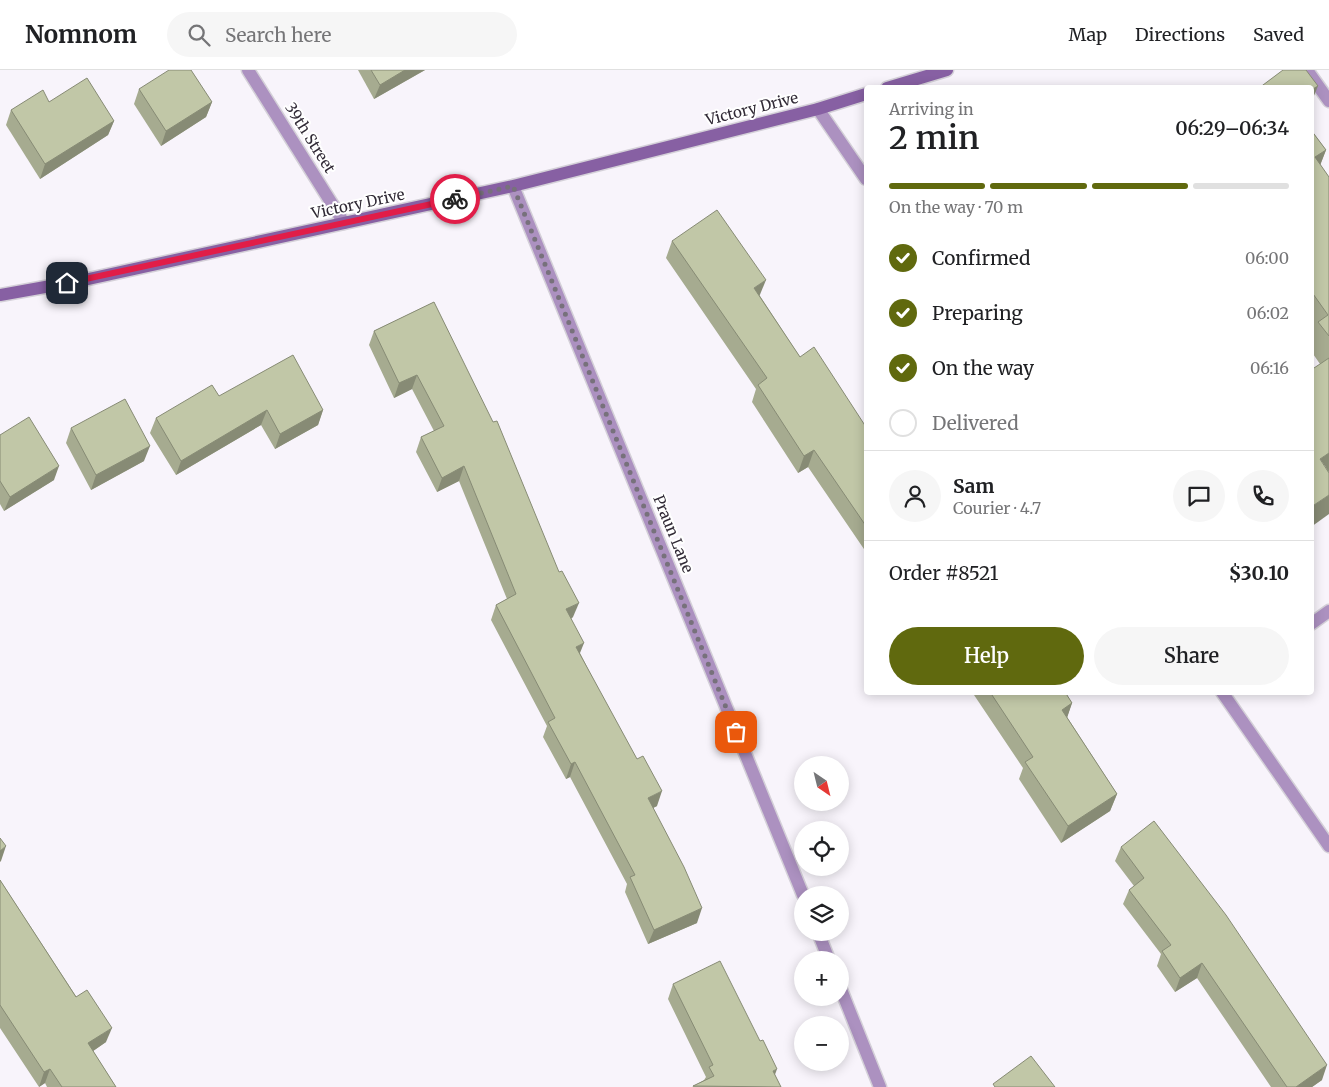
<!DOCTYPE html>
<meta charset="utf-8">
<style>
:root{--surface:#fff;--page:#f6f6f6;--text:#202124;--muted:#757577;--line:#e0e0e0;--accent:#60690e}
body{margin:0;font-family:Merriweather,serif;background:var(--page);color:var(--text);height:100vh;display:flex;flex-direction:column;font-size:19px;white-space:nowrap}
*{box-sizing:border-box;margin:0}
p{font-size:16px;color:var(--muted)}
.icon{flex:none;width:28px;height:28px;fill:none;stroke:currentColor;stroke-width:2;stroke-linecap:round;stroke-linejoin:round}
.map{position:relative;flex:1;overflow:hidden}
.sheet{position:absolute;left:864px;top:15px;width:450px;height:610px;display:flex;flex-direction:column;background:var(--surface);border-radius:5px;box-shadow:0 2px 12px #0003}
.sheet>*{flex:none}
.needle{width:32px;rotate:145deg}
.fabs{position:absolute;left:794px;top:686px;display:grid;gap:10px}
.fabs a{display:grid;place-items:center;width:55px;height:55px;border-radius:50%;background:var(--surface);box-shadow:0 2px 12px #0003;font-size:25px}
.pin{position:absolute;display:grid;place-items:center;width:42px;height:42px;color:#fff;margin:-21px;border-radius:10px;box-shadow:0 2px 8px #0006}
.courier{position:absolute;display:grid;place-items:center;width:50px;height:50px;margin:-25px;border:4px solid #e11d48;border-radius:50%;background:#fff;color:#222;box-shadow:0 1px 6px #0007}
.overview em{font-style:normal;font-weight:600}
.overview div{display:flex;flex-direction:column-reverse}
.overview{display:flex;align-items:center;justify-content:space-between;height:85px;padding:0 25px}
h1{font-size:32px;font-weight:600;line-height:38px}
.bar{display:grid;grid-template-columns:repeat(4,1fr);gap:8px 5px;align-content:center;height:60px;padding:0 25px}
.bar i{height:6px;border-radius:4px;background:var(--line)}
.bar .active{background:var(--accent)}
.bar p{grid-column:span 4}
.line{display:flex;align-items:center;gap:12px;padding:0 25px;border-top:1px solid var(--line)}
.line div{flex:1}
.round{display:grid;place-items:center;flex:none;width:52px;height:52px;border-radius:26px;background:var(--page)}
ol{padding:0 25px;list-style:none}
li{display:flex;align-items:center;gap:15px;height:55px}
li p{margin-inline-start:auto}
li .icon{padding:5px;border-radius:50%;background:var(--accent);color:#fff;stroke-width:4}
li:last-child{color:var(--muted)}
li i{width:28px;height:28px;border:2px solid var(--line);border-radius:50%}
.action{display:flex;gap:10px;margin-top:auto;padding:10px 25px}
.action a{flex:1;height:58px;border-radius:30px;background:var(--accent);color:#fff;font-size:20px;font-weight:600;line-height:58px;text-align:center}
.action a+a{background:var(--page);color:var(--text)}
header{display:flex;align-items:center;gap:30px;box-sizing:border-box;height:70px;padding:0 25px;background:var(--surface);border-bottom:1px solid var(--line)}
header strong{font-size:24px}
nav{display:flex;gap:28px;margin-inline-start:auto;font-size:18px}
.search{width:350px;height:45px;background:var(--page);display:flex;align-items:center;gap:12px;box-sizing:border-box;padding:0 18px;border-radius:28px;color:var(--muted);font-size:19px}
.map>svg:first-child{display:block}
.lines{fill:none;stroke-linecap:round;stroke-linejoin:round}
.service-casing{stroke:#d4d0d8;stroke-width:15}
.minor-casing{stroke:#d4d0d8;stroke-width:15}
.tertiary-casing{stroke:#d4d0d8;stroke-width:15}
.secondary-casing{stroke:#d4d0d8;stroke-width:15}
.service{stroke:#ac91c0;stroke-width:12}
.minor{stroke:#ac91c0;stroke-width:12}
.tertiary{stroke:#ac91c0;stroke-width:12}
.secondary{stroke:#8760a3;stroke-width:12}
.wall{fill:#a6ab90}
.shaded-wall{fill:#878b75}
.building{fill:#c1c7a7;stroke:#878b75}
.done{stroke:#77717b;stroke-width:5;stroke-dasharray:0 9}
.route{stroke:#e11d48;stroke-width:6}
.labels{text-anchor:middle;stroke-width:4;stroke-linejoin:round;paint-order:stroke}
.street-label{font-size:15px;fill:#312a36;stroke:#fff}
</style>
<header>
<strong>Nomnom</strong>
<div class="search"><svg class="icon" aria-label="search" viewBox="0 0 24 24"><circle cx="10" cy="10" r="6"/><path d="M15 15l6 6"/></svg>Search here</div>
<nav><a>Map</a><a>Directions</a><a>Saved</a></nav>
</header>
<div class="map">
<svg width="1329" height="1017" viewBox="0 0 1329 1017">
<rect width="100%" height="100%" fill="#f8f4fb"/>
<g class="lines">
<defs>
<g id="service">
<polyline points="1307,0 1329,31"/>
<polyline points="1311,554 1329,541"/>
</g>
<g id="minor">
<polyline points="248,0 344,153"/>
<polyline points="818,39 866,109"/>
<polyline points="1222,622 1329,776"/>
</g>
<g id="tertiary">
<polyline points="513,116 803,825"/>
<polyline points="818,862 829,890"/>
<polyline points="840,917 880,1017"/>
</g>
<g id="secondary">
<polyline points="887,18 947,0"/>
<polyline points="0,225 84,210 513,116 818,39 866,24"/>
</g>
</defs>
<!-- service casing -->
<use href="#service" class="service-casing"/>
<!-- minor casing -->
<use href="#minor" class="minor-casing"/>
<!-- tertiary casing -->
<use href="#tertiary" class="tertiary-casing"/>
<!-- secondary casing -->
<use href="#secondary" class="secondary-casing"/>
<!-- service -->
<use href="#service" class="service"/>
<!-- minor -->
<use href="#minor" class="minor"/>
<!-- tertiary -->
<use href="#tertiary" class="tertiary"/>
<!-- secondary -->
<use href="#secondary" class="secondary"/>
</g>
<!-- wall -->
<g class="wall">
<polygon points="358,0 425,0 374,29"/>
<polygon points="139,19 212,32 206,47 161,76 134,34"/>
<polygon points="49,32 114,51 108,65 40,109 6,55 11,40"/>
<polygon points="1311,60 1326,80 1320,95 1329,107 1329,444 1320,294 1311,281 1311,271 1314,264 1311,261"/>
<polygon points="672,171 760,226 800,287 866,357 866,482 808,397 798,403 752,332 756,319 666,188"/>
<polygon points="434,232 573,547 571,549 580,583 657,736 653,738 697,853 648,874 625,822 627,814 570,707 566,709 543,667 547,656 491,550 496,535 507,529 459,411 437,422 416,382 421,367 434,361 412,319 394,328 369,275 374,261"/>
<polygon points="219,326 323,340 318,355 275,379 261,355 176,405 150,363 156,348"/>
<polygon points="71,358 144,391 91,420 66,373"/>
<polygon points="0,365 54,410 4,441 0,434"/>
<polygon points="972,622 1065,622 1072,633 1067,647 1117,724 1110,741 1061,773 1019,709 1023,698"/>
<polygon points="1121,777 1322,1010 1312,1017 1271,1017 1197,908 1175,922 1157,896 1161,884 1123,834 1129,820 1134,816 1115,791"/>
<polygon points="0,810 106,972 93,981 116,1017 47,1017 45,1013 39,1017 0,958"/>
<polygon points="673,914 775,1005 781,1017 692,1017 704,1010 706,1007 668,929"/>
</g>
<!-- shaded-wall -->
<g class="shaded-wall">
<polygon points="405,0 425,0 374,29 380,15"/>
<polygon points="1318,16 1311,33 1311,20"/>
<polygon points="212,32 206,47 161,76 166,61"/>
<polygon points="114,51 108,65 40,109 45,94"/>
<polygon points="1326,80 1316,106 1315,87"/>
<polygon points="766,210 759,227 754,218"/>
<polygon points="417,305 412,319 394,328 399,313"/>
<polygon points="267,340 261,355 176,405 181,391"/>
<polygon points="323,340 318,355 275,379 280,364"/>
<polygon points="150,376 144,391 91,420 96,405"/>
<polygon points="814,380 808,397 798,403 804,386"/>
<polygon points="1329,383 1329,402 1320,389"/>
<polygon points="59,396 54,410 4,441 10,427"/>
<polygon points="464,396 459,411 437,422 442,408"/>
<polygon points="1329,425 1329,444 1311,457 1311,437"/>
<polygon points="579,533 573,547 561,554 566,539"/>
<polygon points="584,573 578,588 576,577"/>
<polygon points="1072,633 1066,651 1062,640"/>
<polygon points="575,692 570,707 566,709 571,694"/>
<polygon points="662,721 657,736 643,743 648,728"/>
<polygon points="1117,724 1110,741 1061,773 1068,756"/>
<polygon points="6,776 1,791 0,792 0,781"/>
<polygon points="702,838 697,853 648,874 654,860"/>
<polygon points="1202,893 1197,908 1175,922 1180,908"/>
<polygon points="112,958 106,972 83,988 88,973"/>
<polygon points="1327,995 1322,1010 1312,1017 1296,1017"/>
<polygon points="50,999 45,1013 39,1017 44,1002"/>
<polygon points="777,999 772,1013 773,1001"/>
</g>
<!-- building -->
<g class="building">
<polygon points="169,0 191,0 212,32 166,61 139,19"/>
<polygon points="371,0 405,0 380,15"/>
<polygon points="1283,0 1306,0 1318,16 1311,20 1311,18 1259,18"/>
<polygon points="87,8 114,51 45,94 11,40 43,20 49,32"/>
<polygon points="1311,60 1326,80 1315,87 1329,107 1329,266 1318,252 1328,245 1311,221"/>
<polygon points="717,140 766,210 754,218 800,287 814,277 866,357 866,456 814,380 804,386 758,315 767,308 672,171"/>
<polygon points="434,232 493,352 497,351 559,502 562,501 579,533 566,539 584,573 576,577 637,689 643,686 662,721 648,728 684,797 702,838 654,860 630,807 635,805 575,692 571,694 548,652 555,648 496,535 516,524 464,396 442,408 421,367 444,356 417,305 399,313 374,261"/>
<polygon points="293,285 323,340 280,364 267,340 181,391 156,348 212,315 219,326"/>
<polygon points="1329,288 1329,383 1320,389 1329,403 1329,425 1311,437 1311,300"/>
<polygon points="125,329 150,376 96,405 71,358"/>
<polygon points="29,347 59,396 10,427 0,411 0,365"/>
<polygon points="990,622 1065,622 1072,633 1062,640 1117,724 1068,756 1025,692 1033,687"/>
<polygon points="1154,751 1226,845 1327,995 1296,1017 1287,1017 1202,893 1180,908 1162,881 1171,875 1129,820 1144,808 1121,777"/>
<polygon points="0,768 6,776 0,781"/>
<polygon points="0,810 76,927 87,920 112,958 88,973 116,1017 62,1017 50,999 44,1002 0,935"/>
<polygon points="720,891 760,971 763,970 777,999 773,1001 781,1017 693,1016 714,1006 709,997 713,995 673,914"/>
<polygon points="1031,986 1055,1017 995,1017 993,1014"/>
</g>
<g class="lines">
<!-- done -->
<polyline class="done" points="455,129 513,116 736,662"/>
<!-- route -->
<polyline class="route" points="67,213 455,129"/>
</g>
<g class="labels">
<!-- street labels -->
<g class="street-label">
<text transform="translate(752 39) rotate(-14)" y="5">Victory Drive</text>
<text transform="translate(310 68) rotate(58)" y="5">39th Street</text>
<text transform="translate(358 134) rotate(-12)" y="5">Victory Drive</text>
<text transform="translate(673 464) rotate(68)" y="5">Praun Lane</text>
</g>
</g>
</svg>
<div class="fabs">
<a><svg class="needle" viewBox="-14 -14 28 28"><path d="M0-13l5 13h-10z" fill="#e53935"/><path d="M0 13l5-13h-10z" fill="#757577"/></svg></a>
<a><svg class="icon" aria-label="locate" viewBox="0 0 24 24"><circle cx="12" cy="12" r="6"/><path d="M12 2v4M12 18v4M2 12h4M18 12h4"/></svg></a>
<a><svg class="icon" aria-label="layers" viewBox="0 0 24 24"><path d="M12 4l9 5-9 5-9-5zM3 14l9 5 9-5"/></svg></a>
<a>+</a>
<a>−</a>
</div>
<div class="pin" style="left:736px;top:662px;background:#ea580c"><svg class="icon" aria-label="bag" viewBox="0 0 24 24"><path d="M5 8h14l-1 12H6zM9 8a3 3 0 0 1 6 0"/></svg></div>
<div class="pin" style="left:67px;top:213px;background:#1f2937"><svg class="icon" aria-label="home" viewBox="0 0 24 24"><path d="M3 11l9-7 9 7M6 9v11h12V9"/></svg></div>
<div class="courier" style="left:455px;top:129px"><svg class="icon" aria-label="bike" viewBox="0 0 24 24"><circle cx="6" cy="16" r="4"/><circle cx="18" cy="16" r="4"/><path d="M6 16l4-8h5l3 8M10 8l3 8H6M13 5h3"/></svg></div>
<section class="sheet">
<div class="overview"><div><h1>2 min</h1><p>Arriving in</p></div><em>06:29–06:34</em></div>
<div class="bar"><i class="active"></i><i class="active"></i><i class="active"></i><i></i><p>On the way · 70 m</p></div>
<ol>
<li><svg class="icon" aria-label="check" viewBox="0 0 24 24"><path d="M5 12l5 5 9-10"/></svg>Confirmed<p>06:00</p></li>
<li><svg class="icon" aria-label="check" viewBox="0 0 24 24"><path d="M5 12l5 5 9-10"/></svg>Preparing<p>06:02</p></li>
<li><svg class="icon" aria-label="check" viewBox="0 0 24 24"><path d="M5 12l5 5 9-10"/></svg>On the way<p>06:16</p></li>
<li><i></i>Delivered</li>
</ol>
<div class="line" style="height:90px"><a class="round"><svg class="icon" aria-label="person" viewBox="0 0 24 24"><circle cx="12" cy="8" r="4"/><path d="M4 21q1-7 8-7t8 7"/></svg></a><div><b>Sam</b><p>Courier · 4.7</p></div><a class="round"><svg class="icon" aria-label="chat" viewBox="0 0 24 24"><path d="M4 5h16v11H9l-5 4z"/></svg></a><a class="round"><svg class="icon" aria-label="phone" viewBox="0 0 24 24"><path d="M5 4h4l2 5-3 2q2 4 5 5l2-3 5 2v4C11 20 4 13 5 4z"/></svg></a></div>
<div class="line" style="height:65px"><div>Order #8521</div><b>$30.10</b></div>
<div class="action"><a>Help</a><a>Share</a></div>
</section>
</div>
